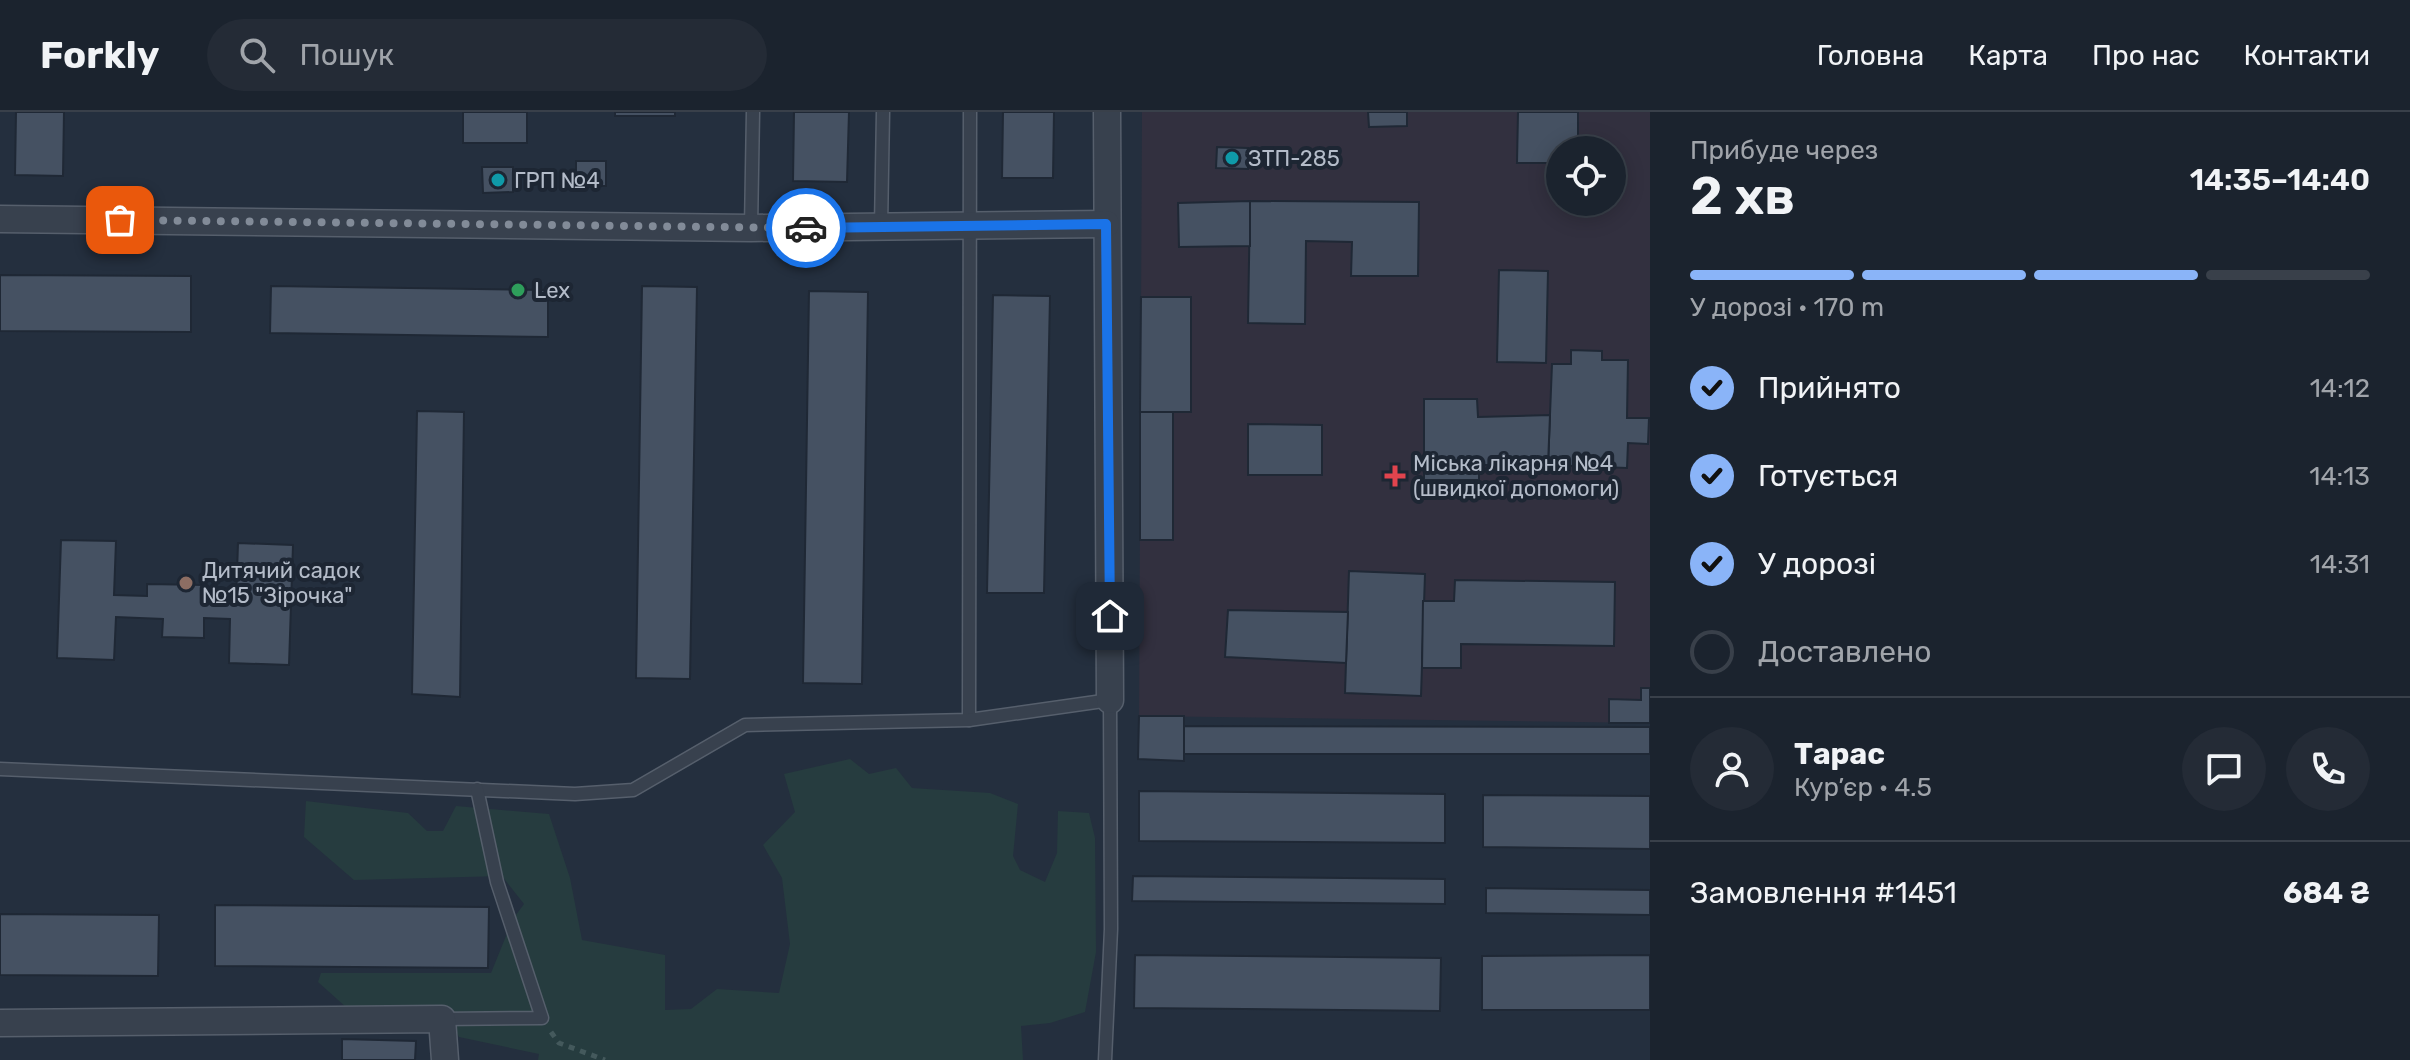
<!DOCTYPE html>
<html lang="uk">
<meta charset="utf-8">
<style>
:root{--surface:#1b232e;--page:#242b36;--text:#f1f3f6;--muted:#a0a4aa;--line:#39404a;--accent:#8ab4f8}
body{margin:0;font-family:Rubik,sans-serif;background:var(--page);color:var(--text);height:100vh;display:flex;flex-direction:column;font-size:30px;white-space:nowrap}
*{box-sizing:border-box;margin:0}
p{font-size:26px;color:var(--muted)}
.icon{flex:none;width:44px;height:44px;fill:none;stroke:currentColor;stroke-width:2;stroke-linecap:round;stroke-linejoin:round}
.map{position:relative;flex:1;overflow:hidden}
.details{display:flex;flex-direction:column;background:var(--surface);width:760px}
.details>*{flex:none}
.fabs{position:absolute;left:1546px;top:24px;display:grid;gap:16px}
.fabs a{display:grid;place-items:center;width:80px;height:80px;border-radius:50%;background:var(--surface);box-shadow:0 4px 20px #0003,0 0 0 2px var(--line);font-size:40px}
.pin{position:absolute;display:grid;place-items:center;width:68px;height:68px;color:#fff;margin:-34px;border-radius:16px;box-shadow:0 4px 12px #0006}
.courier{position:absolute;display:grid;place-items:center;width:80px;height:80px;margin:-40px;border:6px solid #1a73e8;border-radius:50%;background:#fff;color:#222;box-shadow:0 2px 10px #0007}
.overview em{font-style:normal;font-weight:600}
.overview div{display:flex;flex-direction:column-reverse}
.overview{display:flex;align-items:center;justify-content:space-between;height:136px;padding:0 40px}
h1{font-size:52px;font-weight:600;line-height:60px}
.bar{display:grid;grid-template-columns:repeat(4,1fr);gap:12px 8px;align-content:center;height:96px;padding:0 40px}
.bar i{height:10px;border-radius:6px;background:var(--line)}
.bar .on{background:var(--accent)}
.bar p{grid-column:span 4}
.line{display:flex;align-items:center;gap:20px;padding:0 40px;border-top:2px solid var(--line)}
.line div{flex:1}
.round{display:grid;place-items:center;flex:none;width:84px;height:84px;border-radius:42px;background:var(--page)}
ol{padding:0 40px;list-style:none}
li{display:flex;align-items:center;gap:24px;height:88px}
li p{margin-inline-start:auto}
li .icon{padding:8px;border-radius:50%;background:var(--accent);color:#111;stroke-width:4}
li:last-child{color:var(--muted)}
li i{width:44px;height:44px;border:4px solid var(--line);border-radius:50%}
header{display:flex;align-items:center;gap:48px;box-sizing:border-box;height:112px;padding:0 40px;background:var(--surface);border-bottom:2px solid var(--line)}
header strong{font-size:38px}
nav{display:flex;gap:44px;margin-inline-start:auto;font-size:28px}
.search{width:560px;height:72px;background:var(--page);display:flex;align-items:center;gap:20px;box-sizing:border-box;padding:0 28px;border-radius:44px;color:var(--muted);font-size:30px}
main{display:flex;flex:1;min-height:0}
.map>svg:first-child{display:block}
.medical{fill:#32303f;fill-rule:evenodd}
.green{fill:#263c3f}
.building{fill:#455162;stroke:#1f2835;stroke-width:2}
.lines{fill:none;stroke-linecap:round;stroke-linejoin:round}
.service-casing{stroke:#565f6c;stroke-width:15}
.minor-casing{stroke:#565f6c;stroke-width:29}
.path{stroke:#44595c;stroke-width:5;stroke-dasharray:6 6;stroke-linecap:butt}
.service{stroke:#38414e;stroke-width:12}
.minor{stroke:#38414e;stroke-width:26}
.done{stroke:#828b98;stroke-width:8;stroke-dasharray:0 14.4}
.route{stroke:#1a73e8;stroke-width:10}
.culture-dot{fill:#0f9aa8;stroke:#1d2633;stroke-width:3}
.leisure-dot{fill:#2e9e5b;stroke:#1d2633;stroke-width:3}
.health-dot{fill:#e0444e;stroke:#1d2633;stroke-width:3}
.education-dot{fill:#8d6e63;stroke:#1d2633;stroke-width:3}
.labels{text-anchor:middle;stroke-width:8;stroke-linejoin:round;paint-order:stroke}
.poi-label{font-size:22px;fill:#b4bcc9;stroke:#1d2633;text-anchor:start}
</style>
<header>
<strong>Forkly</strong>
<div class="search"><svg class="icon" aria-label="search" viewBox="0 0 24 24"><circle cx="10" cy="10" r="6"/><path d="M15 15l6 6"/></svg>Пошук</div>
<nav><a>Головна</a><a>Карта</a><a>Про нас</a><a>Контакти</a></nav>
</header>
<main>
<div class="map">
<svg width="1650" height="948" viewBox="0 0 1650 948">
<rect width="100%" height="100%" fill="#242f3e"/>
<!-- medical -->
<path class="medical" d="M1142 0H1650V611L1139 604ZM1560 38H1612V90H1560Z"/>
<!-- green -->
<polygon class="green" points="850,647 869,662 896,656 912,676 990,681 1018,692 1013,744 1020,758 1045,770 1057,741 1058,699 1089,701 1095,726 1096,840 1085,900 1050,911 1021,914 1023,948 538,948 539,942 459,925 444,899 347,896 318,870 321,861 491,861 513,807 524,792 502,764 354,768 304,725 306,689 408,701 427,719 443,719 456,694 549,702 570,766 582,828 665,843 665,898 691,897 717,877 779,881 790,832 782,766 763,733 795,700 784,662"/>
<!-- building -->
<g class="building">
<polygon points="16,0 64,0 63,64 15,63"/>
<rect x="463" y="0" width="64" height="31"/>
<rect x="615" y="0" width="60" height="4"/>
<polygon points="794,0 849,0 847,70 793,69"/>
<polygon points="1003,0 1054,0 1053,66 1002,66"/>
<polygon points="1368,0 1407,0 1407,14 1369,15"/>
<polygon points="1518,0 1578,0 1578,38 1560,38 1560,69 1552,69 1553,51 1517,51"/>
<polygon points="1217,35 1248,36 1248,57 1216,56"/>
<rect x="576" y="49" width="30" height="25"/>
<polygon points="482,55 513,55 513,80 483,81"/>
<polygon points="1250,89 1419,90 1418,164 1351,164 1352,130 1306,129 1305,212 1248,211"/>
<polygon points="1250,89 1250,134 1179,135 1178,91"/>
<polygon points="1499,158 1548,159 1546,251 1497,250"/>
<polygon points="0,163 191,164 191,220 0,219"/>
<polygon points="271,174 548,178 548,225 270,221"/>
<polygon points="642,174 697,175 690,567 636,566"/>
<polygon points="809,179 868,180 862,572 803,571"/>
<polygon points="993,183 1050,184 1044,481 987,481"/>
<polygon points="1141,185 1191,185 1191,300 1140,300"/>
<polygon points="1571,238 1602,239 1602,248 1628,248 1627,306 1649,306 1648,332 1628,331 1627,356 1548,353 1552,252 1571,252"/>
<polygon points="1424,287 1477,287 1478,305 1550,303 1548,353 1479,353 1479,368 1424,368"/>
<polygon points="417,299 464,300 460,585 412,582"/>
<rect x="1140" y="300" width="33" height="128"/>
<polygon points="1248,312 1322,313 1322,363 1248,363"/>
<polygon points="61,428 116,429 114,483 147,484 147,472 204,473 203,489 236,490 238,431 293,433 289,553 229,551 230,507 204,506 204,526 162,525 163,507 116,505 114,548 57,546"/>
<polygon points="1349,459 1425,462 1421,584 1345,581"/>
<polygon points="1455,468 1615,470 1614,534 1461,532 1461,556 1422,556 1423,489 1454,489"/>
<polygon points="1228,498 1348,500 1346,551 1225,545"/>
<polygon points="1641,576 1650,576 1650,611 1609,611 1609,587 1641,588"/>
<polygon points="1139,604 1184,604 1184,649 1138,647"/>
<polygon points="1184,614 1650,615 1650,642 1184,642"/>
<polygon points="1139,679 1445,682 1445,731 1139,729"/>
<polygon points="1483,683 1650,684 1650,737 1483,735"/>
<polygon points="1133,764 1445,767 1445,792 1132,789"/>
<polygon points="1486,776 1650,778 1650,803 1486,801"/>
<polygon points="215,793 489,795 488,856 215,854"/>
<polygon points="0,802 159,803 158,864 0,863"/>
<polygon points="1135,843 1441,846 1440,899 1134,896"/>
<polygon points="1650,843 1650,898 1482,898 1482,844"/>
<polygon points="342,927 416,929 415,948 342,948"/>
</g>
<g class="lines">
<defs>
<g id="service">
<polyline points="881,115 883,0"/>
<polyline points="751,116 753,0"/>
<polyline points="969,608 970,0"/>
<polyline points="0,657 575,682 633,678 745,613 969,608 1110,588 1111,817 1105,948"/>
<polyline points="442,907 542,906 497,770 477,677"/>
</g>
<g id="minor">
<polyline points="1107,0 1110,588"/>
<polyline points="0,107 751,116 1106,112"/>
<polyline points="0,911 442,907 445,948"/>
</g>
</defs>
<!-- service casing -->
<use href="#service" class="service-casing"/>
<!-- minor casing -->
<use href="#minor" class="minor-casing"/>
<!-- path -->
<polyline class="path" points="551,920 559,931 605,948"/>
<!-- service -->
<use href="#service" class="service"/>
<!-- minor -->
<use href="#minor" class="minor"/>
</g>
<g class="lines">
<!-- done -->
<polyline class="done" points="120,108 806,116"/>
<!-- route -->
<polyline class="route" points="806,116 1106,112 1110,504"/>
</g>
<!-- markers -->
<g class="culture-dot">
<circle cx="1232" cy="46" r="8"/>
<circle cx="498" cy="68" r="8"/>
</g>
<circle class="leisure-dot" cx="518" cy="178" r="8"/>
<path class="health-dot" d="M1391 352h8v8h8v8h-8v8h-8v-8h-8v-8h8z"/>
<circle class="education-dot" cx="186" cy="471" r="8"/>
<g class="labels">
<!-- poi labels -->
<g class="poi-label">
<text x="1248" y="54">ЗТП-285</text>
<text x="514" y="76">ГРП №4</text>
<text x="534" y="186">Lex</text>
<text x="1413" y="359">Міська лікарня №4<tspan x="1413" dy="25">(швидкої допомоги)</tspan></text>
<text x="202" y="466">Дитячий садок<tspan x="202" dy="25">№15 "Зірочка"</tspan></text>
</g>
</g>
</svg>
<div class="fabs">
<a><svg class="icon" aria-label="locate" viewBox="0 0 24 24"><circle cx="12" cy="12" r="6"/><path d="M12 2v4M12 18v4M2 12h4M18 12h4"/></svg></a>
</div>
<div class="pin" style="left:120px;top:108px;background:#ea580c"><svg class="icon" aria-label="bag" viewBox="0 0 24 24"><path d="M5 8h14l-1 12H6zM9 8a3 3 0 0 1 6 0"/></svg></div>
<div class="pin" style="left:1110px;top:504px;background:#1f2937"><svg class="icon" aria-label="home" viewBox="0 0 24 24"><path d="M3 11l9-7 9 7M6 9v11h12V9"/></svg></div>
<div class="courier" style="left:806px;top:116px"><svg class="icon" aria-label="car" viewBox="0 0 24 24"><path d="M5 17H2v-5l4-1 3-4h7l3 4 3 1v5h-3M9 17h6M6 11h13"/><circle cx="7" cy="17" r="2"/><circle cx="17" cy="17" r="2"/></svg></div>
</div>
<section class="details">
<div class="overview"><div><h1>2 хв</h1><p>Прибуде через</p></div><em>14:35–14:40</em></div>
<div class="bar"><i class="on"></i><i class="on"></i><i class="on"></i><i></i><p>У дорозі · 170 m</p></div>
<ol>
<li><svg class="icon" aria-label="check" viewBox="0 0 24 24"><path d="M5 12l5 5 9-10"/></svg>Прийнято<p>14:12</p></li>
<li><svg class="icon" aria-label="check" viewBox="0 0 24 24"><path d="M5 12l5 5 9-10"/></svg>Готується<p>14:13</p></li>
<li><svg class="icon" aria-label="check" viewBox="0 0 24 24"><path d="M5 12l5 5 9-10"/></svg>У дорозі<p>14:31</p></li>
<li><i></i>Доставлено</li>
</ol>
<div class="line" style="height:144px"><a class="round"><svg class="icon" aria-label="person" viewBox="0 0 24 24"><circle cx="12" cy="8" r="4"/><path d="M4 21q1-7 8-7t8 7"/></svg></a><div><b>Тарас</b><p>Кур’єр · 4.5</p></div><a class="round"><svg class="icon" aria-label="chat" viewBox="0 0 24 24"><path d="M4 5h16v11H9l-5 4z"/></svg></a><a class="round"><svg class="icon" aria-label="phone" viewBox="0 0 24 24"><path d="M5 4h4l2 5-3 2q2 4 5 5l2-3 5 2v4C11 20 4 13 5 4z"/></svg></a></div>
<div class="line" style="height:104px"><div>Замовлення #1451</div><b>684 ₴</b></div>
</section>
</main>
